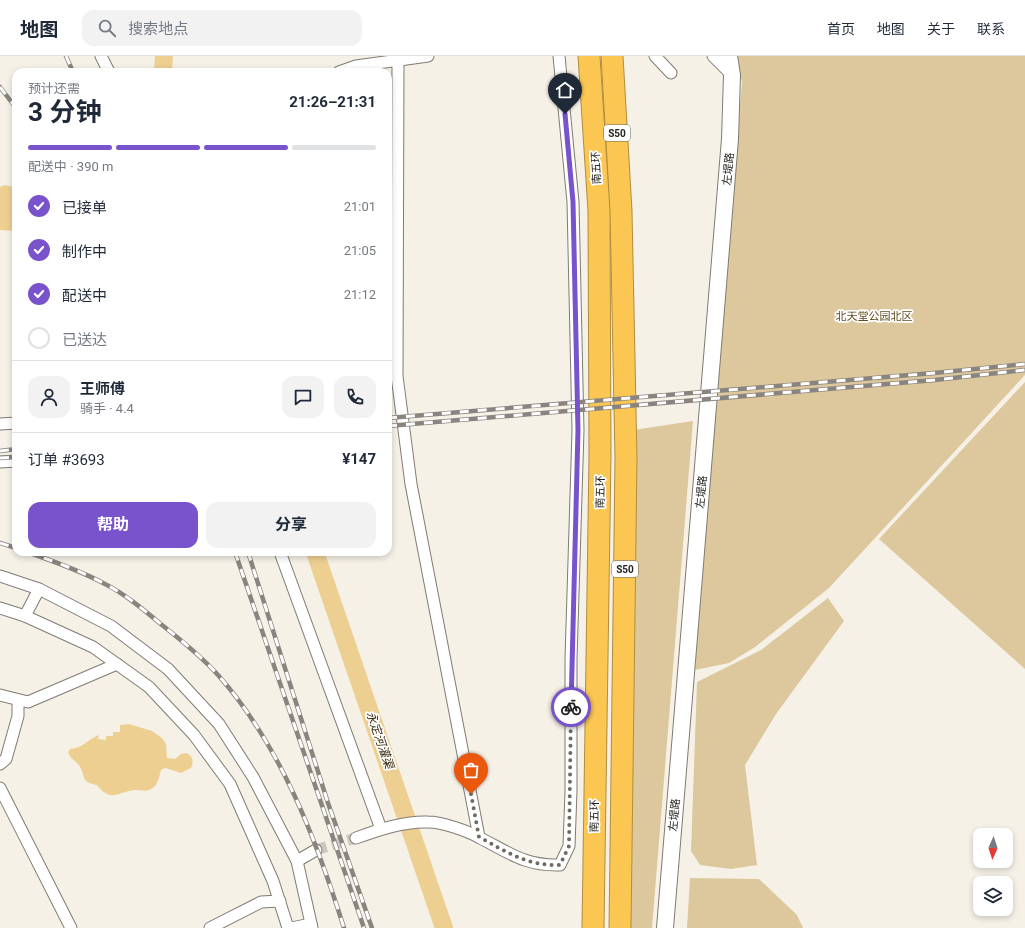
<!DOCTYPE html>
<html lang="zh">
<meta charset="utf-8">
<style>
:root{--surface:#fff;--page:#f2f2f3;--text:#1f2937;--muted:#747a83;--line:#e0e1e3;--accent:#7853cc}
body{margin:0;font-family:Roboto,"Noto Sans SC",sans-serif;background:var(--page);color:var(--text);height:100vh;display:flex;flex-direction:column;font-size:15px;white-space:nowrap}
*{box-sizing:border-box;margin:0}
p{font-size:13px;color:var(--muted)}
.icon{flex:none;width:22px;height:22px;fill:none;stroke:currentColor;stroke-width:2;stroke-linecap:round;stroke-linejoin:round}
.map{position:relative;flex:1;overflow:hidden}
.details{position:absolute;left:12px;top:12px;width:380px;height:488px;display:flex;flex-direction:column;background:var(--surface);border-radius:12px;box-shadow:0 2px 6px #0003}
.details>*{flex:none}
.needle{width:26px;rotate:183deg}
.controls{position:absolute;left:973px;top:772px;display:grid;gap:8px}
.controls a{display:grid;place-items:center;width:40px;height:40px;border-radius:8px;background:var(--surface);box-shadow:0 2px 6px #0003;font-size:20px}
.pin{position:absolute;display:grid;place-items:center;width:34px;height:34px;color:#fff;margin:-41px -17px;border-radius:50% 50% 50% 0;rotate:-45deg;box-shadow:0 0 4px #0007}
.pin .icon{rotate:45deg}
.courier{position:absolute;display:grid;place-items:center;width:40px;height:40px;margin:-20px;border:3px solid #7853cc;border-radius:50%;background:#fff;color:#222;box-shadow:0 1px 5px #0007}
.headline em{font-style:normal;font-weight:700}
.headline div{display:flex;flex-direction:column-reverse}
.headline{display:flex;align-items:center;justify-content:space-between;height:68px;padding:0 16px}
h1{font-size:26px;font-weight:700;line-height:30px}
.bar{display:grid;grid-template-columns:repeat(4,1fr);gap:6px 4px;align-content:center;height:48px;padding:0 16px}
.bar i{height:5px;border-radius:3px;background:var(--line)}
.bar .current{background:var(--accent)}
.bar p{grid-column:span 4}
.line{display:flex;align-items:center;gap:10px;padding:0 16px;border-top:1px solid var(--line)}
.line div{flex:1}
.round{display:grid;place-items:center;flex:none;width:42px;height:42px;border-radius:12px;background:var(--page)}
ol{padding:0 16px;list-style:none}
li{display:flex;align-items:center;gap:12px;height:44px}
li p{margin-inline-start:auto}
li .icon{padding:4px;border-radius:50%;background:var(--accent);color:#fff;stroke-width:4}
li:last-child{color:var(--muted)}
li i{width:22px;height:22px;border:2px solid var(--line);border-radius:50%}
.cta{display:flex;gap:8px;margin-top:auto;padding:8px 16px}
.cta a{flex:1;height:46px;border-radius:12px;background:var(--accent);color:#fff;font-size:16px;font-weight:700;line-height:46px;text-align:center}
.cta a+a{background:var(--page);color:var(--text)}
header{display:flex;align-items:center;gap:24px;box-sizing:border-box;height:56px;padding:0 20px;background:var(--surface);border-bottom:1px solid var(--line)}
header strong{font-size:19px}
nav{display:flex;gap:22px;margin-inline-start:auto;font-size:14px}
.search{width:280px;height:36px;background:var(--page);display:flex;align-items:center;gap:10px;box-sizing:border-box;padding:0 14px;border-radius:12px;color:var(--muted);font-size:15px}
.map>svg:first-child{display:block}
.green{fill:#ddc79d}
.water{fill:#eecf92}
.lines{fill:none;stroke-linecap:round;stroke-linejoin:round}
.river{stroke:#eecf92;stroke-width:18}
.minor-tunnel{stroke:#ccc8bf;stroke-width:11;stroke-dasharray:11 5.5;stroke-linecap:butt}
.minor-casing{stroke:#807b72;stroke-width:13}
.secondary-casing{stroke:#807b72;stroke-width:18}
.motorway-casing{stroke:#b08d40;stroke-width:23}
.minor{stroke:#fff;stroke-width:11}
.secondary{stroke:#fff;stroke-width:16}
.motorway{stroke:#fbc652;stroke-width:21}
.rail-casing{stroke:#89857e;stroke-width:4.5}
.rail{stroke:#fff;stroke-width:3;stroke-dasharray:9;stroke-linecap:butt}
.done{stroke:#6e6b65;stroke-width:4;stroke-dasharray:0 7.2}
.route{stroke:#7853cc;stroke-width:5}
.labels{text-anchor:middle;stroke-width:3.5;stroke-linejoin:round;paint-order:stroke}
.shield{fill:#fff;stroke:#666562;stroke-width:1}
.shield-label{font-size:10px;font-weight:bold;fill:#25231f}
.street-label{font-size:11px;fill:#25231f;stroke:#fff}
.park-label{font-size:11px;fill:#614c1e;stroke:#fff}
.water-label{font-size:12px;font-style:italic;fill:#392c11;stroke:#fff}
</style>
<header>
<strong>地图</strong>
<div class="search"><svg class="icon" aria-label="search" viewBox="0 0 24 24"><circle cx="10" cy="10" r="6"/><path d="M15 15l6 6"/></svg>搜索地点</div>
<nav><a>首页</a><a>地图</a><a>关于</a><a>联系</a></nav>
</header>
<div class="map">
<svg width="1025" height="872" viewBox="0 0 1025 872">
<rect width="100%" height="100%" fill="#f6f1e7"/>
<!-- green -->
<g class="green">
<polygon points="736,0 1025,0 1025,319 829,532 755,591 729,607 695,614 717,311 742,26"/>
<polygon points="1025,326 1025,613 879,483"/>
<polygon points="693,365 652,872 629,872 633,374"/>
<polygon points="828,542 844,565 776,658 745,709 757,809 731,813 700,809 691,795 697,626 761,594"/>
<polygon points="690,822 759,823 797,859 803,872 687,872"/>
</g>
<!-- water -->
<g class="water">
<polygon points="5,129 16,132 16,175 0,174 0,131"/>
<path d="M129 668 152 675 162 682 166 688 167 702 175 703 181 698 187 697C193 701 194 705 191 712L181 717 165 712 161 714C159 721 158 730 151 733 146 736 141 734 136 734 118 735 112 748 97 729 80 726 86 720 79 709 75 704 70 703 68 696L70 693C83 692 88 683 99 679L98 683 106 684V680H113V676H120V669Z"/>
</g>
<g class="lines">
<!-- river -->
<g class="river">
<polyline points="163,16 164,0"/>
<polyline points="315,496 444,872"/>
</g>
<!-- minor-tunnel -->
<polyline class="minor-tunnel" points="316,794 356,782"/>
<defs>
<g id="minor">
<polyline points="101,0 109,16"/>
<polyline points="655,0 671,17"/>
<polyline points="713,0 732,19"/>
<polyline points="398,4 397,320 411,428 479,781"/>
<polyline points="339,16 356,10 428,0"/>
<polyline points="0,368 16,367"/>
<polyline points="0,406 16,405"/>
<polyline points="280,496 381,773"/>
<polyline points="0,520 39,533 111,570 168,613 219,668 253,721 297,805 312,872"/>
<polyline points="0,552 25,560 93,591 149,631 194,679 230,728 273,825 288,872"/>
<polyline points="25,560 39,533"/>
<polyline points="0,639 28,646 117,608"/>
<polyline points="0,708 6,703 18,660 18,644"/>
<polyline points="0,732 71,872"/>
<path d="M356 782C378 774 404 765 428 766 442 766 468 775 480 782 510 797 525 810 560 809L569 790 571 735V603L578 374 573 146 559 0"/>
<polyline points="297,805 316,794"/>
<polyline points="210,872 261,846 280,845"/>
<polyline points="291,872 311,868"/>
</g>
<polyline id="secondary" points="665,872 730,83 732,19 729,0"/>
<g id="motorway">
<polyline points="589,0 599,155 600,400 593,872"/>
<polyline points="612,0 621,155 626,402 620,872"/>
</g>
</defs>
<!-- minor casing -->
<use href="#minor" class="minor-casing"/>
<!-- secondary casing -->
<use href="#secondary" class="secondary-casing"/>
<!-- motorway casing -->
<use href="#motorway" class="motorway-casing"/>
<!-- minor -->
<use href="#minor" class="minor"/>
<!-- secondary -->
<use href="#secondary" class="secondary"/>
<!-- motorway -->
<use href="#motorway" class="motorway"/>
<defs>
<g id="rail">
<polyline points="66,0 73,16"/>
<polyline points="0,31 16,52"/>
<polyline points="388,362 934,317 1025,308"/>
<polyline points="388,370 935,324 1025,314"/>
<polyline points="0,395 16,393"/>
<polyline points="0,402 16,401"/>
<polyline points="0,487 16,492"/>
<path d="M27 496C53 505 81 515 105 528 125 538 144 554 162 569 181 584 201 600 218 619 281 690 316 783 344 872"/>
<polyline points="235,496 364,872"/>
<polyline points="248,496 328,747 372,872"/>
</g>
</defs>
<!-- rail casing -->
<use href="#rail" class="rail-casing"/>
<!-- rail -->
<use href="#rail" class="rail"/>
</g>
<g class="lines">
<!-- done -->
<path class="done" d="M471 738 479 781C507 796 527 810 560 809L569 790 571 651"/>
<!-- route -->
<polyline class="route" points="565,58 573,146 578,374 571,651"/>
</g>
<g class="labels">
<!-- shield labels -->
<g class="shield">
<rect x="604" y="69" width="26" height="16" rx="3"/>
<rect x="612" y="505" width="26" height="16" rx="3"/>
</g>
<g class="shield-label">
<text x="617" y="81">S50</text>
<text x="625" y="517">S50</text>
</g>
<!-- street labels -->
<g class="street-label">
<text transform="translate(596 112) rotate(-93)" y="4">南五环</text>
<text transform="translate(728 113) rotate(-85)" y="4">左堤路</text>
<text transform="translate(600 436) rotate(-89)" y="4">南五环</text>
<text transform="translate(701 436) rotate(-85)" y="4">左堤路</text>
<text transform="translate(674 759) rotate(-85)" y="4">左堤路</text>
<text transform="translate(594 760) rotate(-89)" y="4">南五环</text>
</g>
<!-- park labels -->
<g class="park-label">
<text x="874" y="264">北天堂公园北区</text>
</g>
<!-- water labels -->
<g class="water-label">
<text transform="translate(380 684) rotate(71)" y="4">永定河灌渠</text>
</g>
</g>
</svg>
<div class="controls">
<a><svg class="needle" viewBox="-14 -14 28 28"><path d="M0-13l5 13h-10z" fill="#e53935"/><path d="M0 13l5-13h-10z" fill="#747a83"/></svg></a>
<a><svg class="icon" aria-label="layers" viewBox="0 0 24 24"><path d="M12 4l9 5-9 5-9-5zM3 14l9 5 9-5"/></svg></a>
</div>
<div class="pin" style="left:471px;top:738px;background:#ea580c"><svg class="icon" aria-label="bag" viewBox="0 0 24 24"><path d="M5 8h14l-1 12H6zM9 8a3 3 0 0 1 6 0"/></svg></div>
<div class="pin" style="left:565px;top:58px;background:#1f2937"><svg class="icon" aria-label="home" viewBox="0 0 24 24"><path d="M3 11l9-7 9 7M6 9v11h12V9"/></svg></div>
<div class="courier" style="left:571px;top:651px"><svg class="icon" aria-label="bike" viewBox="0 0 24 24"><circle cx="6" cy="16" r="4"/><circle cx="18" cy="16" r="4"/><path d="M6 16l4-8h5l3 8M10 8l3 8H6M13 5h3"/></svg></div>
<section class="details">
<div class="headline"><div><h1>3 分钟</h1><p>预计还需</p></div><em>21:26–21:31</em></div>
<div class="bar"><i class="current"></i><i class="current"></i><i class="current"></i><i></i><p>配送中 · 390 m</p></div>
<ol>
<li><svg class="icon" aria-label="check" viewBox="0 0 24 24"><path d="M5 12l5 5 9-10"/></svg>已接单<p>21:01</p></li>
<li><svg class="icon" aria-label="check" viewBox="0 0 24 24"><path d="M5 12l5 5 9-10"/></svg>制作中<p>21:05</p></li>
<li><svg class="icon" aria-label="check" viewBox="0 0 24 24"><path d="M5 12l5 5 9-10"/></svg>配送中<p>21:12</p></li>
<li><i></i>已送达</li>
</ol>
<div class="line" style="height:72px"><a class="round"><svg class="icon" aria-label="person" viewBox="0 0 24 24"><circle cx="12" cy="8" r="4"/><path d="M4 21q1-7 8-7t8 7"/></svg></a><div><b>王师傅</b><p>骑手 · 4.4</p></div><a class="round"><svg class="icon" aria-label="chat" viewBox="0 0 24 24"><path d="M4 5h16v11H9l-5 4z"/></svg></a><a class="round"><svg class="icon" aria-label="phone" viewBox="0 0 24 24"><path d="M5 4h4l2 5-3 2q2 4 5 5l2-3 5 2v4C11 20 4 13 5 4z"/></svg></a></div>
<div class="line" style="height:52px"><div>订单 #3693</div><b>¥147</b></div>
<div class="cta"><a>帮助</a><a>分享</a></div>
</section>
</div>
